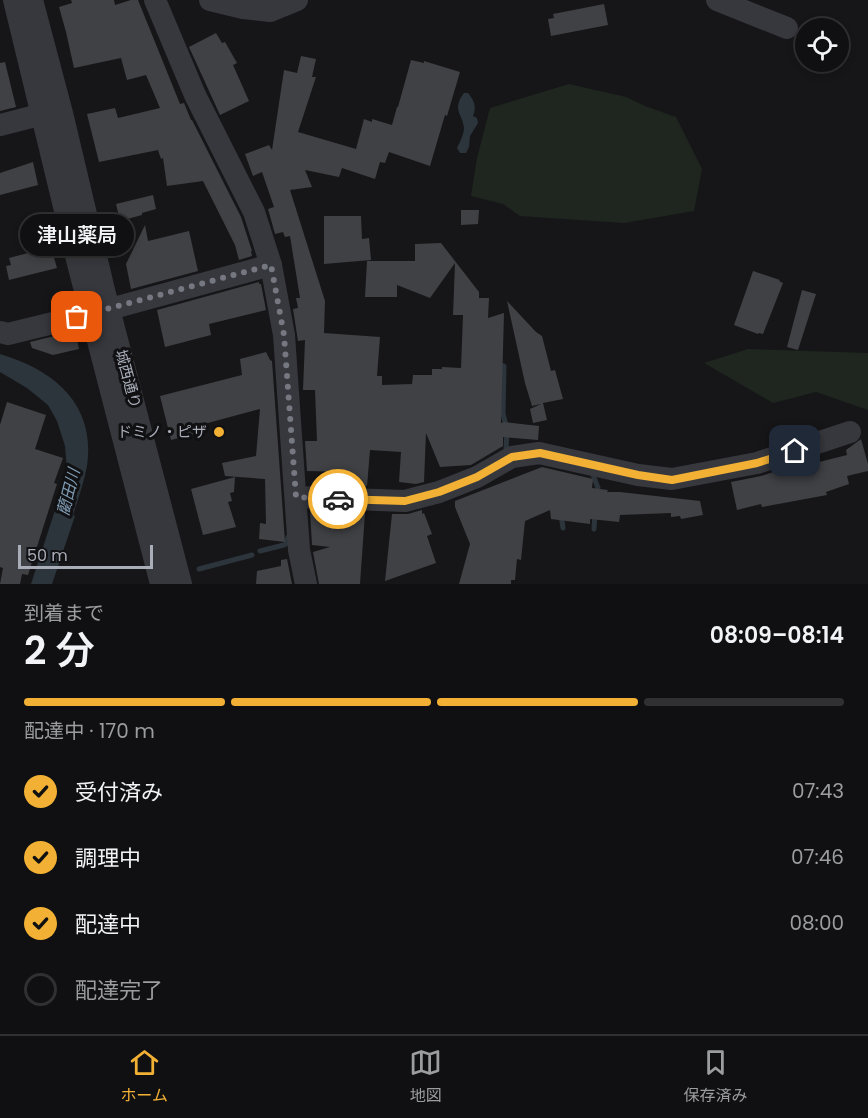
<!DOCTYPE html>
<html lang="ja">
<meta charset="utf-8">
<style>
:root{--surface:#101012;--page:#19191b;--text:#f1f3f6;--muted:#9c9d9f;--line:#303032;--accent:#f2b134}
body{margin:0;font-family:Poppins,"Noto Sans JP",sans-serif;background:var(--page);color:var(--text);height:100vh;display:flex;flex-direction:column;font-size:22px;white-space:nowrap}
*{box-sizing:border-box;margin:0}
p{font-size:20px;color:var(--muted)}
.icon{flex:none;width:33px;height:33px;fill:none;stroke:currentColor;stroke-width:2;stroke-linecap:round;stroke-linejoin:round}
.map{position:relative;height:584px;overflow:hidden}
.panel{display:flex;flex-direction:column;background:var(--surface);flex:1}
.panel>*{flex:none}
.controls{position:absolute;left:795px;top:18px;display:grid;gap:12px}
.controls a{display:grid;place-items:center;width:54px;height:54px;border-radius:50%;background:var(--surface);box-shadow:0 3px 9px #0003,0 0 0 2px var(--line);font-size:30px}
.scale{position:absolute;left:18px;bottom:15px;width:135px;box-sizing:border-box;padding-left:6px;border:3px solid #a8adb8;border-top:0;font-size:16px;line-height:21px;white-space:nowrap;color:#a8adb8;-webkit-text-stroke:4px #111113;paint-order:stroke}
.pin{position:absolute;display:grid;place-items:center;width:51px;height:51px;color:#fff;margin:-26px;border-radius:12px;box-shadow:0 3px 9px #0006}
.courier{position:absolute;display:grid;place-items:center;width:60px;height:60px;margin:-30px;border:4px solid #f2b134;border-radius:50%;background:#fff;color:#222;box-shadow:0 2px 8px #0007}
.bubble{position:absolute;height:42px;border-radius:21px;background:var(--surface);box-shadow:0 3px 9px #0003,0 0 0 2px var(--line);font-size:20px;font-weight:600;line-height:42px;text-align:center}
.summary em{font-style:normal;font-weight:600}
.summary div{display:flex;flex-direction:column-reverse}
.summary{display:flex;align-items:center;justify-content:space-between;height:102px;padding:0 24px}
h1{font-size:39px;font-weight:600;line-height:45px}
.bar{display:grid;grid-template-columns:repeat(4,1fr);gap:9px 6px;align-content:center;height:72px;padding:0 24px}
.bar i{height:8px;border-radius:4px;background:var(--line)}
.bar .active{background:var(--accent)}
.bar p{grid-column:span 4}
ol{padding:0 24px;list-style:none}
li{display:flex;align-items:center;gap:18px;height:66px}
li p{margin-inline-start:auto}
li .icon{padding:6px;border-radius:50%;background:var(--accent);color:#111;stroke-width:4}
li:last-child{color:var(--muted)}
li i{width:33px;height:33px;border:3px solid var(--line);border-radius:50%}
.tabs{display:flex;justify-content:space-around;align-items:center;height:84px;border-top:2px solid var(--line);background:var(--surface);font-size:16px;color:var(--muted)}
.tabs a{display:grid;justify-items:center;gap:3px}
.tabs .active{color:var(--accent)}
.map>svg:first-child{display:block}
.green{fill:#1e261f}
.water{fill:#2c353c}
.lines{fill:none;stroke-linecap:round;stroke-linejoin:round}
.stream{stroke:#2c353c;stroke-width:5}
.building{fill:#404145}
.minor{stroke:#37383d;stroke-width:22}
.done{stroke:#757880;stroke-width:6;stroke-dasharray:0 10.8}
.route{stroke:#f2b134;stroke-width:8}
.poi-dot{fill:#f2b134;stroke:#111113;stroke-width:2}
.labels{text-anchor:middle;stroke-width:6;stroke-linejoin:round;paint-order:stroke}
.street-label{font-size:15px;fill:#a8adb8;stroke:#111113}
.poi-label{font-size:15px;fill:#a8adb8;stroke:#111113;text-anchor:end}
.water-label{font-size:16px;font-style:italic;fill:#7f9bb3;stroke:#111113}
</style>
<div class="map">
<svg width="868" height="584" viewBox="0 0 868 584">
<rect width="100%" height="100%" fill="#161618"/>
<!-- green -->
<g class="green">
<polygon points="569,84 626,97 645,106 676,117 702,169 694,211 624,223 520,216 503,204 471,196 477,158 490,108"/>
<polygon points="748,349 868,353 868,410 816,392 773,403 704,363"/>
</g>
<!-- water -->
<g class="water">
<path d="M464 93H468C474 100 477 107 473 116L477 118 478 123 470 136 469 147 466 153H460L457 148C460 142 464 134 464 128 463 114 451 110 464 93Z"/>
<path d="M0 354C54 370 96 404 87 466 84 482 78 499 73 515L75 516 52 584H31L59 498 67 470 65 446 57 421 48 405 27 388 0 372Z"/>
</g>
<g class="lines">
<!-- stream -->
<g class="stream">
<polyline points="498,364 504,366 503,414 507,429 506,451"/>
<polyline points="592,472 598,488 597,494"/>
<polyline points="561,515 563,528"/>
<polyline points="594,529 595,512"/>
<polyline points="260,551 284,545 286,544 288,537"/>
<polyline points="199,569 252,555"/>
</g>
</g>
<!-- building -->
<g class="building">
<polygon points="71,0 114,0 115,5 131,0 138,0 180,104 184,103 191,120 192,120 241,217 252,251 251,251 252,256 239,260 235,245 203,181 167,186 163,158 161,159 158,150 99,162 87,114 115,108 118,118 160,108 146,75 127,80 121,58 74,68 66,32 59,7 72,3"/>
<polygon points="604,4 608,25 551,36 548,19 554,18 553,14"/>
<polygon points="216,33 222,43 225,42 237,63 233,65 249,101 220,115 189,47"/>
<polygon points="301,56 316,59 312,77 316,77 298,132 356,149 364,119 372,122 372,119 392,125 397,107 398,107 411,60 424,63 424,61 460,72 447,116 445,115 430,166 389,152 385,163 380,162 375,179 342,168 339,177 305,170 312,187 290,190 325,301 324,333 380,337 377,376 382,376 382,385 412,384 413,375 432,375 432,369 442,369 442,367 461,368 463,315 453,315 455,263 430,298 397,285 397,297 365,297 367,261 415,261 415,244 441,243 479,292 479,298 489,298 488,318 504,313 501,423 504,422 539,426 538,440 503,437 503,446 471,465 440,467 426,433 424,482 416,484 399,482 401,452 370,450 367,486 344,485 346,472 307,471 305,441 317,441 315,390 303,390 305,340 298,341 293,309 298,308 296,298 300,298 290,236 285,237 283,232 275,234 268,209 274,207 262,172 253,176 245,154 269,145 272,150 284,70 297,73"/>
<polygon points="5,62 16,107 0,111 0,63"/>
<polygon points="33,162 38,185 0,195 0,173"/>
<polygon points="153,195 156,209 142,213 142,215 120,221 116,204"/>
<polygon points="461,210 479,210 478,224 461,225"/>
<polygon points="324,216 361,216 362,239 369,238 371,260 324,264"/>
<polygon points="145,225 148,241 189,231 198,271 131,289 126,264"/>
<polygon points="51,247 57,268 9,280 6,266 11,265 9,258"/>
<polygon points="753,271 780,280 779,281 783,283 763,334 759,333 758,334 734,325"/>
<polygon points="259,282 259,284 261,284 266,310 209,324 211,335 165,347 157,310"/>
<polygon points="802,290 816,294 798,350 787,347"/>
<polygon points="507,301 536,332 542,336 551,371 555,370 563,399 543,403 547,420 533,423 530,409 541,404 532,406 525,383"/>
<polygon points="75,331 79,349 53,355 32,348 30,342"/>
<polygon points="266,352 270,360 272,361 285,542 259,539 260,523 266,524 265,479 225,476 222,463 256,456 260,409 204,424 206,431 171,440 160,396 242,375 240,359"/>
<polygon points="7,402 46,415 35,449 63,458 54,483 57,484 28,575 22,574 20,584 0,584 3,568 0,567 0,425"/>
<polygon points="861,439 868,464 868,471 847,476 849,484 826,492 827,495 762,507 761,504 737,510 731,482 761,476 794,465 795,468 847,455 846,450"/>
<polygon points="542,467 593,479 592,488 608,490 607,492 620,492 700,501 703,515 681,519 680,516 671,517 671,513 620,515 619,522 590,519 590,524 551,519 550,510 525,521 521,560 517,559 515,580 511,580 511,584 459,584 470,544 455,507 455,501"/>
<polygon points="235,477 234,492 230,493 232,501 228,502 236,527 203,535 191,489"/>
<polygon points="422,510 422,514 424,513 432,534 427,536 436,563 385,581 392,514 408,514"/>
<polygon points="310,511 365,513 360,584 319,584 313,552 330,547 312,545"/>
<polygon points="287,559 292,584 256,584 257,571 281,566 281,560"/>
</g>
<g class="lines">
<!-- minor -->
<g class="minor">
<polyline points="14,0 76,256 161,584"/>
<polyline points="32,0 62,113 104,290 181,584"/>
<polyline points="155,0 195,95 254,212 271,265 284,335 299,550 306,584"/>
<polyline points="210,0 243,8 270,11 297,0"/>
<polyline points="717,0 787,28"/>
<polyline points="0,125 43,114 57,113"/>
<polyline points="0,332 8,334 110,309 271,265"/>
<polyline points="296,497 405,501 439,492 477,477 512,457 539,453 638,475 672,479 757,463 850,432"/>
</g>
</g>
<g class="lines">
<!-- done -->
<polyline class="done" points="77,317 271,265 284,335 296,497 338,499"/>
<!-- route -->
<polyline class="route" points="338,499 405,501 439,492 477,477 512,457 540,453 638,475 672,480 757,463 795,451"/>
</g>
<!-- markers -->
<circle class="poi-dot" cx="219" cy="432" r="6"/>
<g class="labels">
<!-- street labels -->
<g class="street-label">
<text transform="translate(128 379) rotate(75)" y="5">城西通り</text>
</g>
<!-- poi labels -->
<g class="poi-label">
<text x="207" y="437">ドミノ・ピザ</text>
</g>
<!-- water labels -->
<g class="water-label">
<text transform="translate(68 492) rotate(-76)" y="6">藺田川</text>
</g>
</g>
</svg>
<div class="controls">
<a><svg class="icon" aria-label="locate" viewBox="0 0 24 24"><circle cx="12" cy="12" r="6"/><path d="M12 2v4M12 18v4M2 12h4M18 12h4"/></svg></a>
</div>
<div class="scale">50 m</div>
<div class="pin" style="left:77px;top:317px;background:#ea580c"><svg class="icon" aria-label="bag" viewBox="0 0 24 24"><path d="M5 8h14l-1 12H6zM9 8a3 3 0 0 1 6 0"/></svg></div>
<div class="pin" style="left:795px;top:451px;background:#1f2937"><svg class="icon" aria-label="home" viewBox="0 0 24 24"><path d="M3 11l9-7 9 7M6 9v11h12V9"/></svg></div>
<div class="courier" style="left:338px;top:499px"><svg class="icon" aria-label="car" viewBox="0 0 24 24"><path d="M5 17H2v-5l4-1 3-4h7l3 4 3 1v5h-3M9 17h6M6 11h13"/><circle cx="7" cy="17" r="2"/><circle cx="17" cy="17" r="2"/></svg></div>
<div class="bubble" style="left:20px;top:214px;width:114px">津山薬局</div>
</div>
<section class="panel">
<div class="summary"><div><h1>2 分</h1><p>到着まで</p></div><em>08:09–08:14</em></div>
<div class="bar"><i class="active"></i><i class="active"></i><i class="active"></i><i></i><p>配達中 · 170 m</p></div>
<ol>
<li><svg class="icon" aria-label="check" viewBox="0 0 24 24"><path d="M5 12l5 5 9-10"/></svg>受付済み<p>07:43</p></li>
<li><svg class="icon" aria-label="check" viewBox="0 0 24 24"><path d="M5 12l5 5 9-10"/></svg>調理中<p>07:46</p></li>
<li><svg class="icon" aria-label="check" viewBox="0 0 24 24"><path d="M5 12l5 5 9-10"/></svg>配達中<p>08:00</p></li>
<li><i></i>配達完了</li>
</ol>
</section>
<nav class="tabs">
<a class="active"><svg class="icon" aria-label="home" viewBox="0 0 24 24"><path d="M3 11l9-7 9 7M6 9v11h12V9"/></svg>ホーム</a>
<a><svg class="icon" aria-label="map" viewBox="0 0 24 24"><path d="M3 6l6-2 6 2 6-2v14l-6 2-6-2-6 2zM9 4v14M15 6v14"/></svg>地図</a>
<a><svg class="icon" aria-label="saved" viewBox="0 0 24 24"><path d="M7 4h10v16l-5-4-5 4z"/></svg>保存済み</a>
</nav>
